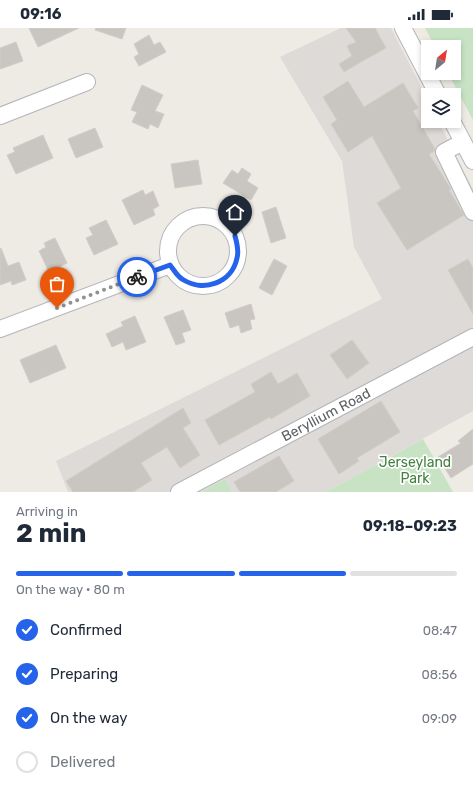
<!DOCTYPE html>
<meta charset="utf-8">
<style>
:root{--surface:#fff;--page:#f2f2f3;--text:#1f2937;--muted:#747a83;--line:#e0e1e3;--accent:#2563eb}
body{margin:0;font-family:Rubik,sans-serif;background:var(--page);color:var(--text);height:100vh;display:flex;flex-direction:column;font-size:15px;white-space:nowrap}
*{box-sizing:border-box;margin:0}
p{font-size:13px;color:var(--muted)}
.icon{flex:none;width:22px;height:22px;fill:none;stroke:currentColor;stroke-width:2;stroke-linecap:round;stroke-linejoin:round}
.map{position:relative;height:464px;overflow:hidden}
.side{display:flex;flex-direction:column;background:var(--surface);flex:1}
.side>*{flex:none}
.needle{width:26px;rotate:30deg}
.controls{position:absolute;left:421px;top:12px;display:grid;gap:8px}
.controls a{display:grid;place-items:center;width:40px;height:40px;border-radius:0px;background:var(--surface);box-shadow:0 2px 6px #0003;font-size:20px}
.pin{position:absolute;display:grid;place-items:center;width:34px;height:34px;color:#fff;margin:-41px -17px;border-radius:50% 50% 50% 0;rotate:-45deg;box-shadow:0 0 4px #0007}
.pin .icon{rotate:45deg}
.courier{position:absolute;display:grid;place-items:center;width:40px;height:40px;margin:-20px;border:3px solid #2563eb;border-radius:50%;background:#fff;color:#222;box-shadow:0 1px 5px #0007}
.head em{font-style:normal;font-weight:700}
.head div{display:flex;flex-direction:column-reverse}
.head{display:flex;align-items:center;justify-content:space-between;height:68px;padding:0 16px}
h1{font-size:26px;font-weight:700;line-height:30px}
.bar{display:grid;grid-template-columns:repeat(4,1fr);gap:6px 4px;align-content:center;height:48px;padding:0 16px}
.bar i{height:5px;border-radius:3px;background:var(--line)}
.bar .selected{background:var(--accent)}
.bar p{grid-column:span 4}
ol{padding:0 16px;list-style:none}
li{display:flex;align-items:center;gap:12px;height:44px}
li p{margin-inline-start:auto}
li .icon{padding:4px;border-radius:50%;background:var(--accent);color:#fff;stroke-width:4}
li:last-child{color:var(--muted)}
li i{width:22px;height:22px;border:2px solid var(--line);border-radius:50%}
.status{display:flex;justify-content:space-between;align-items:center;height:28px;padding:0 20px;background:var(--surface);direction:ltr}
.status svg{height:11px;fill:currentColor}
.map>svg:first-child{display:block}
.industrial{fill:#dddad7}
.green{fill:#c7e3c4}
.building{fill:#c9c6c2;stroke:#d2ccc4}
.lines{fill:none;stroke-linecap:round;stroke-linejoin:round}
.minor-casing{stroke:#b2b5b9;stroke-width:18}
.minor{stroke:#fff;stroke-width:16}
.done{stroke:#909191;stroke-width:4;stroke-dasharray:0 7.2}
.route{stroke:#2563eb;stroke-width:5}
.labels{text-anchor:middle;stroke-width:3.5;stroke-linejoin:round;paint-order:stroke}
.street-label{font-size:14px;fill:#5d6164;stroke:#fff}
.park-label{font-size:14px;fill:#42823e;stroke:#fff}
</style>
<div class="status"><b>09:16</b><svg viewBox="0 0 49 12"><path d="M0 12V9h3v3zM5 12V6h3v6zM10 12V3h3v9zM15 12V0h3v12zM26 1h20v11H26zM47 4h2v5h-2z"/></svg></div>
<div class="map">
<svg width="473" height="464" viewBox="0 0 473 464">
<rect width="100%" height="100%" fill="#eeebe5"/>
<!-- industrial -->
<polygon class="industrial" points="341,0 391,0 428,72 428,93 438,93 473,161 473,383 326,464 232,464 225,451 201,464 68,464 56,433 382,271 354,219 342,133 280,29"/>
<!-- green -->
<g class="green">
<polygon points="425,0 473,0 473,92 448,45 454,45 454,19 435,19"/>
<polygon points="423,411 453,464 326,464"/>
<polygon points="225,451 232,464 201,464"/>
</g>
<!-- building -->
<g class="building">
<polygon points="29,0 79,0 38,19"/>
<polygon points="96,0 126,0 122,11 95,2"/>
<polygon points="346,0 375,0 386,20 359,35 344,44 339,36 352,28 347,18 356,14"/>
<polygon points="149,7 154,17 160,14 166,24 139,38 134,29 139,26 134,16"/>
<polygon points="16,14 23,33 0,41 0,20"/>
<polygon points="348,53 364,79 403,55 418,80 413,83 435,121 435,123 429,126 451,161 449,162 464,187 407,222 377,175 401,160 372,108 348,124 331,96 337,92 323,69"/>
<polygon points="142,57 163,67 155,83 164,86 158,100 150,96 148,101 132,94 137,84 131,82"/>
<polygon points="95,100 103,119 76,130 68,111"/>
<polygon points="43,107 53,130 16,146 7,127 15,124 13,120"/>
<polygon points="198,132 202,156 175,160 171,136"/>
<polygon points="242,140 251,146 247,153 258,160 251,172 223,155 232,142 238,146"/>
<polygon points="143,162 145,167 153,163 159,178 153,181 155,187 134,197 122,172"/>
<polygon points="276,179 286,210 271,215 262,184"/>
<polygon points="106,192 118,216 94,227 86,210 93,207 89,200"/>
<polygon points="55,210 67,235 49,244 39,223 46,219 44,215"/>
<polygon points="1,220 8,238 19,234 26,252 12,257 11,253 0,257 0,221"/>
<polygon points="274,231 287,238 272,267 259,260"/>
<polygon points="468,231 473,240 473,286 448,242"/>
<polygon points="251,276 255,291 250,292 252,301 241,305 239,297 230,300 225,285"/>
<polygon points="183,282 191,302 182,305 185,314 176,317 164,289"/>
<polygon points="135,288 146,314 126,322 123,314 112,319 106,306 123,298 121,294"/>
<polygon points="352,312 369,335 347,351 330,327"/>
<polygon points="56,317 66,340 30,355 20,332"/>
<polygon points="271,344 278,356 297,345 310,368 271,391 270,389 219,417 205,392 255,364 251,356"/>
<polygon points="381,373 400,404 357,430 359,433 339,446 318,411"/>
<polygon points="183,380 191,395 183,400 200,427 180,440 167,419 141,435 152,452 133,464 73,464 66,453"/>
<polygon points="473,401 473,436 451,450 438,429 461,415 458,413"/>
<polygon points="279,428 294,453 276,464 240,464 234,454"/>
</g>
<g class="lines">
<defs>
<g id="minor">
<polyline points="403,0 438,67"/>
<polyline points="0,88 87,54"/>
<polyline points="452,93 473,133"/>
<polyline points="463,114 444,124 473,184"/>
<circle cx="203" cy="223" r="35"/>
<polyline points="0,301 170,237"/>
<path id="s1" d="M179 464 473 309"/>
</g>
</defs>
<!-- minor casing -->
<use href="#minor" class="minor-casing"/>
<!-- minor -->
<use href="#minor" class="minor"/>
</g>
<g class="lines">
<!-- done -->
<polyline class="done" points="57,280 137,249"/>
<!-- route -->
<path class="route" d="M137 249 170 237C174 242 177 248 182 251 203 265 232 255 237 230 239 223 237 215 235 208"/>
</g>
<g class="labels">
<!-- street labels -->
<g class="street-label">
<text dy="5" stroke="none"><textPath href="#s1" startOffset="166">Beryllium Road</textPath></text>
</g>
<!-- park labels -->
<g class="park-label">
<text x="415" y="439">Jerseyland<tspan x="415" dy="16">Park</tspan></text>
</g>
</g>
</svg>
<div class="controls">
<a><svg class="needle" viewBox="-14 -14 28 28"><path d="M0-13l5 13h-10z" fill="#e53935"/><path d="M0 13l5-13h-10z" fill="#747a83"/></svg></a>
<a><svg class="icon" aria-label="layers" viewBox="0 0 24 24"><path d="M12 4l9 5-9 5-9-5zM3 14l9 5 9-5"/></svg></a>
</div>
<div class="pin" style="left:57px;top:280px;background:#ea580c"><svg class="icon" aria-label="bag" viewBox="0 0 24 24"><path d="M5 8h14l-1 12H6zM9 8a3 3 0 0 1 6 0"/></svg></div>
<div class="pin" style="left:235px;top:208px;background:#1f2937"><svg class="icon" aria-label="home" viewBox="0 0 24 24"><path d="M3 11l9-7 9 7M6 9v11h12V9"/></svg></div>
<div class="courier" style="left:137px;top:249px"><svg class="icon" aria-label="bike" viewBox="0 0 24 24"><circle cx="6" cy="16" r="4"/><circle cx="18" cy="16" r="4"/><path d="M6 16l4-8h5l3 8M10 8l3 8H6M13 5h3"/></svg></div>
</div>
<section class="side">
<div class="head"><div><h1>2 min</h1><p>Arriving in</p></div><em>09:18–09:23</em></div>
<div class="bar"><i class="selected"></i><i class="selected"></i><i class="selected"></i><i></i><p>On the way · 80 m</p></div>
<ol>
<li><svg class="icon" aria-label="check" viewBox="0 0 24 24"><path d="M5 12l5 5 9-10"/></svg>Confirmed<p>08:47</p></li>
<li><svg class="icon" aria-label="check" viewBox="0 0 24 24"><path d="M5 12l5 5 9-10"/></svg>Preparing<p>08:56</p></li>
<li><svg class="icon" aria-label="check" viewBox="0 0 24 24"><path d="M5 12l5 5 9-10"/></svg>On the way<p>09:09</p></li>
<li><i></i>Delivered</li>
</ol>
</section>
